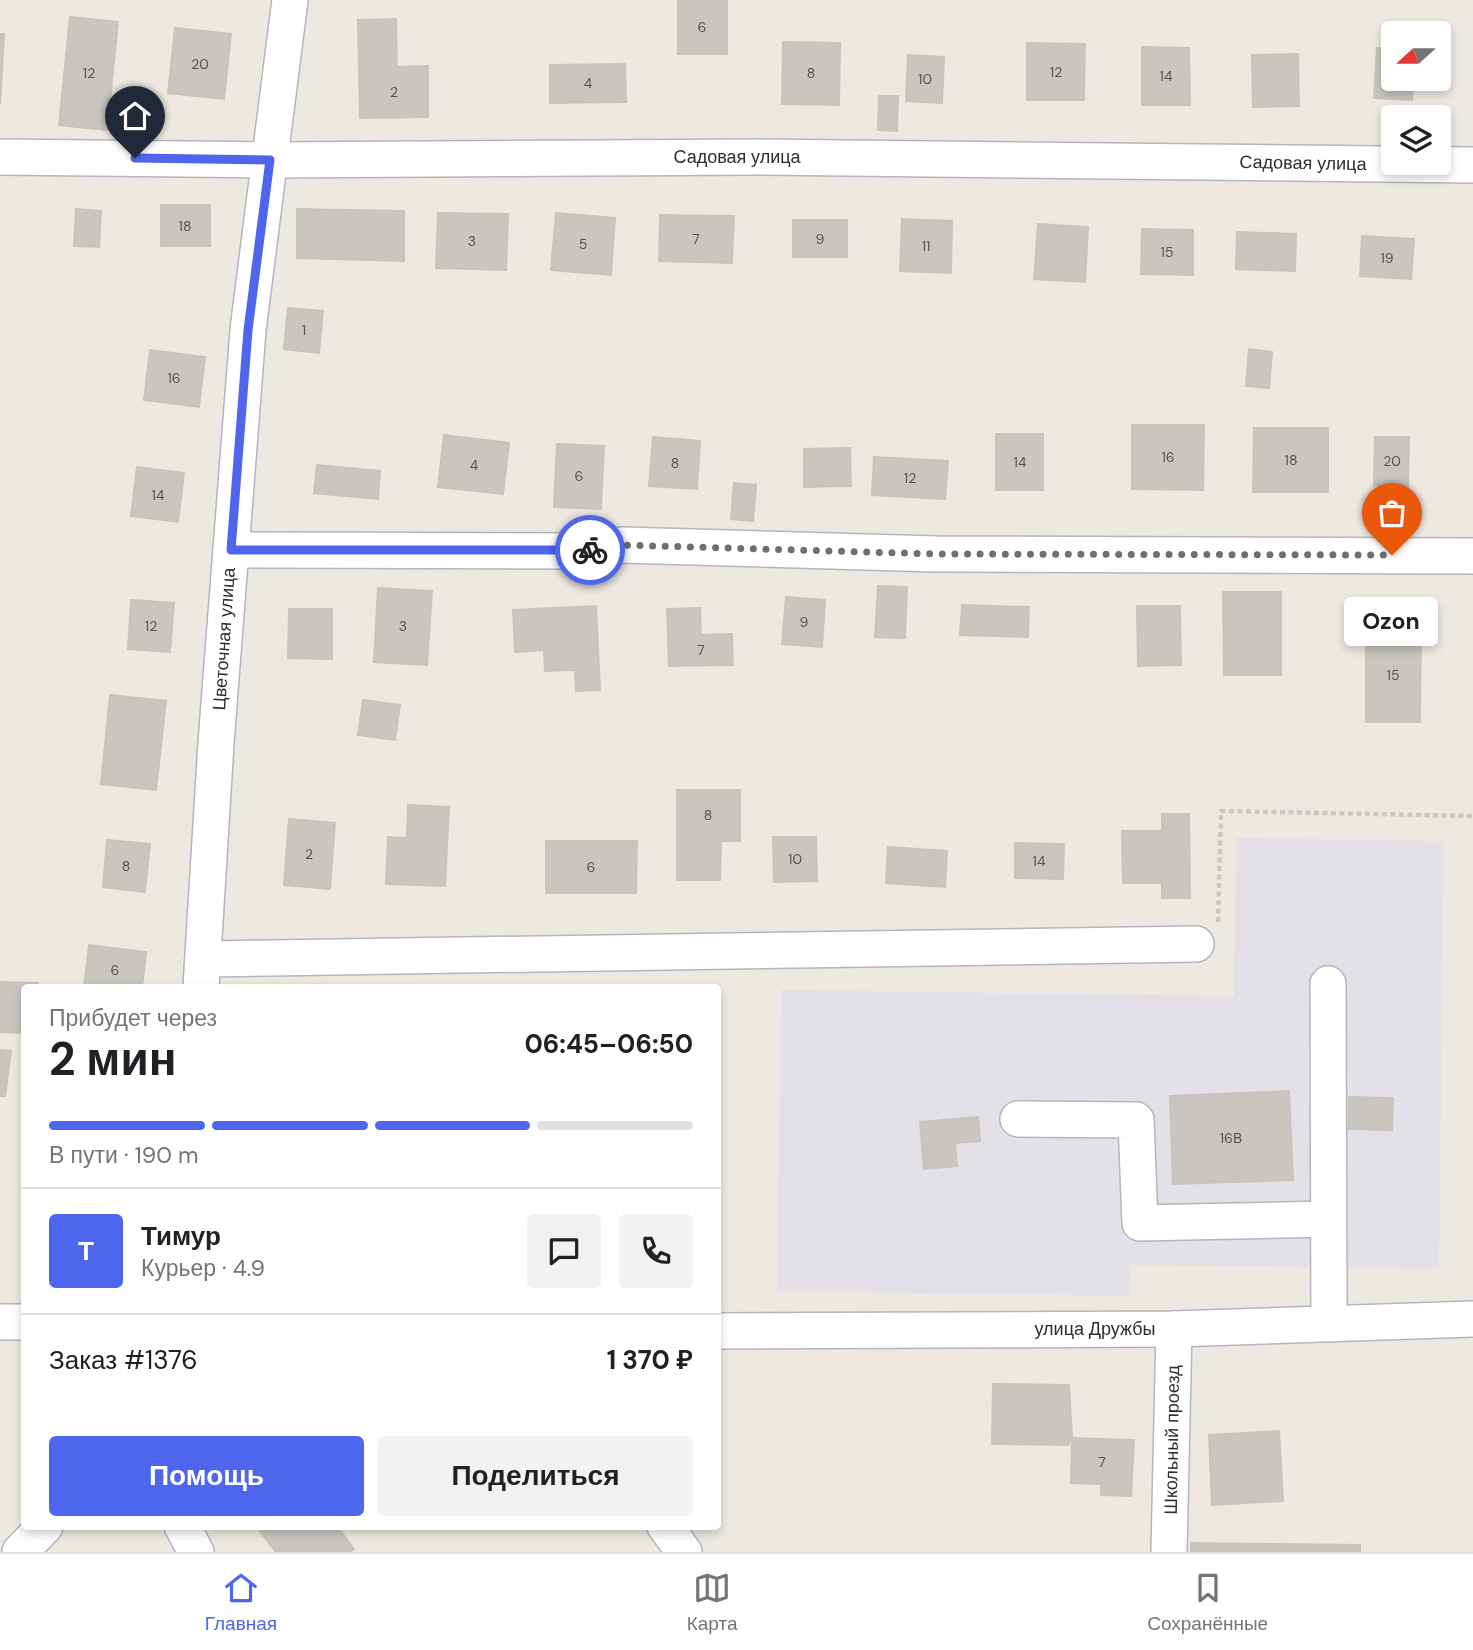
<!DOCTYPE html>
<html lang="ru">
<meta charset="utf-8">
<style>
:root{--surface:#fff;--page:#f2f2f2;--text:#202124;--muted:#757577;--line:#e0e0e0;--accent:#4e65ee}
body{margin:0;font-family:"DM Sans",sans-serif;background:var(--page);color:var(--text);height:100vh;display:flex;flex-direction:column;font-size:26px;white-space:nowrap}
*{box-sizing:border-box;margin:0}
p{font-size:23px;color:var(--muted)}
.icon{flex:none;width:38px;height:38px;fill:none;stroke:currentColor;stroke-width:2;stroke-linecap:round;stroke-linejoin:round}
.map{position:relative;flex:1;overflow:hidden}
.panel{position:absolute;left:21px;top:984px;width:700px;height:546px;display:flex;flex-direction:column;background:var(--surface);border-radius:7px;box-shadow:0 4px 10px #0003}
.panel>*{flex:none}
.needle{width:46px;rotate:249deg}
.tools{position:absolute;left:1381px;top:21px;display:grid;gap:14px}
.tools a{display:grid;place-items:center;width:70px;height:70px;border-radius:7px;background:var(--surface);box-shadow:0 4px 10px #0003;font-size:35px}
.pin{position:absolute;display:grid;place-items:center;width:60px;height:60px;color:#fff;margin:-72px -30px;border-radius:50% 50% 50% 0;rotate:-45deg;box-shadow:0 0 7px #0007}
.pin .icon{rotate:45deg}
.courier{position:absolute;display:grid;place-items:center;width:70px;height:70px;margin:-35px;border:5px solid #4e65ee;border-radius:50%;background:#fff;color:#222;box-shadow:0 2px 9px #0007}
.bubble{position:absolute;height:49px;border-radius:7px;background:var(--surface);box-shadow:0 4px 10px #0003;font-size:23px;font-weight:700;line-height:49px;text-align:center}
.overview em{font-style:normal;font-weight:700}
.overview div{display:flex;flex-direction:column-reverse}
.overview{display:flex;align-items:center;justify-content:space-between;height:119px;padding:0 28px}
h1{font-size:46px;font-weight:700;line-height:52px}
.bar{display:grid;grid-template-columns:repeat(4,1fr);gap:10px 7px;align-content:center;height:84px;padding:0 28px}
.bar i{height:9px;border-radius:5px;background:var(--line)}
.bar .selected{background:var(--accent)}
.bar p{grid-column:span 4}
.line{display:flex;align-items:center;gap:18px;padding:0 28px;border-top:2px solid var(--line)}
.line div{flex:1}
.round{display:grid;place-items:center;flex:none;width:74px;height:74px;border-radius:7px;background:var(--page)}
.button{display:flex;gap:14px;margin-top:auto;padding:14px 28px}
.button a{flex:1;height:80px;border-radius:7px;background:var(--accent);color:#fff;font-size:28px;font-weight:700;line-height:80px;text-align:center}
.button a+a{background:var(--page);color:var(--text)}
.menu{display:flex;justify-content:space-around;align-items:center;height:98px;border-top:2px solid var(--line);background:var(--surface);font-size:19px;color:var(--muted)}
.menu a{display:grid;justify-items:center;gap:4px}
.menu .selected{color:var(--accent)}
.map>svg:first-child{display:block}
.industrial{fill:#e3e1e7}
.education{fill:#ede6d2}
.building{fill:#c9c5c0;stroke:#c9c4ba;stroke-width:2}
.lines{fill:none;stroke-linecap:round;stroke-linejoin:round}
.minor-casing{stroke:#b4b6bf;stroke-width:38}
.path{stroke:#c8c8c8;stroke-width:4.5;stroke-dasharray:5 3.5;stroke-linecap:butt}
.minor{stroke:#fff;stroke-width:35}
.done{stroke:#706f6c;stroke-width:7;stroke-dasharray:0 12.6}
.route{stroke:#4e65ee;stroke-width:9}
.labels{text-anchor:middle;stroke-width:5;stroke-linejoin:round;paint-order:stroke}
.number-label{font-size:14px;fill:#545352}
.street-label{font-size:18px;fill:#2d2d2d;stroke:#fff}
</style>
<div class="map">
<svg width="1473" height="1552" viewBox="0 0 1473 1552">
<rect width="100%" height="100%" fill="#ede9e1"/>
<!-- industrial -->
<polygon class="industrial" points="1236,838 1444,841 1439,1269 1131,1265 1130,1296 777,1291 781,990 1234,996"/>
<!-- education -->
<polygon class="education" points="221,981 678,987 221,987"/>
<!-- building -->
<g class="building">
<rect x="678" y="0" width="49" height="54"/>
<polygon points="70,17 118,22 107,130 59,125"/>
<polygon points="396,19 397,67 428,66 428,117 360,118 358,20"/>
<polygon points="175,28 231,34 224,99 168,93"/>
<polygon points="0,34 4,34 0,104"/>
<polygon points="783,42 840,43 839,105 782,104"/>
<polygon points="1027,43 1085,44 1084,100 1027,100"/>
<polygon points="1142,47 1189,48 1190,105 1142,105"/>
<polygon points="1377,48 1393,49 1393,79 1413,79 1412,100 1374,98"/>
<polygon points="1298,54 1299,106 1253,107 1252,55"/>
<polygon points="908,55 944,57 942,103 906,101"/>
<polygon points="625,64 626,102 550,103 550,65"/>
<polygon points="879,96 898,96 897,131 878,130"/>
<rect x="161" y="205" width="49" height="41"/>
<polygon points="76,209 101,211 99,247 74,246"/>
<polygon points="297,209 404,211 404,261 297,258"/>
<polygon points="438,213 508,214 506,270 436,268"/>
<polygon points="556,213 615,218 611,275 551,270"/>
<polygon points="660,215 734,216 732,263 659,261"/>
<polygon points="902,219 952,221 951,273 900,271"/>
<rect x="793" y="220" width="54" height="37"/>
<polygon points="1038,224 1088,227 1085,282 1034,279"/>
<polygon points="1142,229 1193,230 1193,275 1141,274"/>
<polygon points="1237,232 1296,234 1295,271 1236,269"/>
<polygon points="1362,236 1414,239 1411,279 1360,276"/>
<polygon points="288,308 323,311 319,353 284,349"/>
<polygon points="1249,349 1272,352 1269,388 1246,386"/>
<polygon points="150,350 205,357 199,407 144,400"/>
<polygon points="1132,425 1204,425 1203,490 1132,489"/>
<polygon points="1254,428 1328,428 1328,492 1253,492"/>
<rect x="996" y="434" width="47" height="56"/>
<polygon points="444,435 509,443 503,494 438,487"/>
<polygon points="653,437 700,441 697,489 649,486"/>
<polygon points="1375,437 1409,437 1408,486 1374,485"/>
<polygon points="557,444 604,446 601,509 554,507"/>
<polygon points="850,448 851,486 804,487 804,449"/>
<polygon points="874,457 948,461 945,499 872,495"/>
<polygon points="317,465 380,471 378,499 314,493"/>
<polygon points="137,467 184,473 178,522 131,516"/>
<polygon points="734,483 756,485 753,521 731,519"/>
<polygon points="878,586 907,587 905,638 875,637"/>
<polygon points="378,588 432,591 427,665 374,662"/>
<polygon points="1223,592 1281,592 1281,675 1224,675"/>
<polygon points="786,597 825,600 822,647 782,644"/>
<polygon points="131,600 174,603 170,652 128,649"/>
<polygon points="962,605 1029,607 1028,637 960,635"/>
<polygon points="596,606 600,690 576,691 575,670 545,671 544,650 515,652 513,610"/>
<polygon points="1137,606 1180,606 1181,665 1138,666"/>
<polygon points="700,608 701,635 732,634 733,665 669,666 667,609"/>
<polygon points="289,609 332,609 332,659 288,658"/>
<polygon points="1366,627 1421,628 1420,722 1366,722"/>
<polygon points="110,695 166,701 156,790 101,784"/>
<polygon points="363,700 400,705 395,740 358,735"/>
<polygon points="677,790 740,790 740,841 721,841 720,880 677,880"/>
<polygon points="408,805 449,807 445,886 386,884 388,837 407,838"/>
<polygon points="1162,814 1189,814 1190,898 1162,898 1162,883 1123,883 1122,831 1162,831"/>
<polygon points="289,819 335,823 330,889 284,885"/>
<polygon points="773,837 816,837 817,881 774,882"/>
<polygon points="107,840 150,844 145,892 103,887"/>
<polygon points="546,841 637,841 636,893 546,893"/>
<polygon points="1015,843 1064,844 1063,879 1015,878"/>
<polygon points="888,847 947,851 945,887 886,883"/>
<polygon points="89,945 146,952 142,987 84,987"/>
<polygon points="0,982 38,983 38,987 24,987 24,1033 0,1032"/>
<polygon points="0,1050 11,1051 5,1096 0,1096"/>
<polygon points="1289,1091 1293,1180 1173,1184 1170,1096"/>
<polygon points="1349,1097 1393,1098 1392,1130 1349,1129"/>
<polygon points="978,1117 980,1141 955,1143 957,1166 924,1169 920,1122"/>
<polygon points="993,1384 1069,1385 1072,1438 1068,1445 992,1444"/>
<polygon points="1279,1431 1283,1501 1212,1505 1209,1435"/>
<polygon points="1072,1438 1134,1440 1131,1496 1101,1495 1101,1484 1071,1483"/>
<polygon points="256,1526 337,1526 354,1549 350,1552 276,1552"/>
<polygon points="1191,1543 1360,1545 1360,1552 1191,1552"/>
</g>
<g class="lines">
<defs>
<g id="minor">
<polyline points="0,157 270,160 758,157 1473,165"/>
<polyline points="231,550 584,551 622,545 936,554 1473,556"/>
<polyline points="203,959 1196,944"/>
<polyline points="1328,984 1329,1323"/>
<polyline points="201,987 216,743 248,330 290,0"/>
<polyline points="1018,1119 1136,1120 1140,1223 1328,1219"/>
<polyline points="0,1322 24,1322"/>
<polyline points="718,1331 1174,1329 1473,1319"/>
<polyline points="182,1526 196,1552"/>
<polyline points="665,1526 684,1552"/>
<polyline points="20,1552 45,1526"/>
<polyline points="1169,1552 1174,1329"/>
</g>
</defs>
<!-- minor casing -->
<use href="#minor" class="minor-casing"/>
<!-- path -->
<polyline class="path" points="1218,922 1221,811 1473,816"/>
<!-- minor -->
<use href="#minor" class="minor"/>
</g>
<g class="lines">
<!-- done -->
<polyline class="done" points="590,550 622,545 936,554 1392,555"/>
<!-- route -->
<polyline class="route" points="135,158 270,160 248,330 231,550 590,550"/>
</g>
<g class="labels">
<!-- number labels -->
<g class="number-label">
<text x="702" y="32">6</text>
<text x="200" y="69">20</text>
<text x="1056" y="77">12</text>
<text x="89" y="78">12</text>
<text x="811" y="78">8</text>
<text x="1166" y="81">14</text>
<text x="925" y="84">10</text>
<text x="588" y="88">4</text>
<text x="394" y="97">2</text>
<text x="185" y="231">18</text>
<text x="696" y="244">7</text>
<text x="820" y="244">9</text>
<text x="472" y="246">3</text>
<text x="583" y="249">5</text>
<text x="926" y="251">11</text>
<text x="1167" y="257">15</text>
<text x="1387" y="263">19</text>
<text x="304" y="335">1</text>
<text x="174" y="383">16</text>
<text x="1168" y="462">16</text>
<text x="1291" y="465">18</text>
<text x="1392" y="466">20</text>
<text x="1020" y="467">14</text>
<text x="675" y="468">8</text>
<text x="474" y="470">4</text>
<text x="579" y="481">6</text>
<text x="910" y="483">12</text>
<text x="158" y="500">14</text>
<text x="804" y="627">9</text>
<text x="151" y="631">12</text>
<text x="403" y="631">3</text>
<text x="701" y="655">7</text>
<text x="1393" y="680">15</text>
<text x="708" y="820">8</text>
<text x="309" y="859">2</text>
<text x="795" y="864">10</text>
<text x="1039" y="866">14</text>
<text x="126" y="871">8</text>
<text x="591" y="872">6</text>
<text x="115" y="975">6</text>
<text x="1231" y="1143">16В</text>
<text x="1102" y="1467">7</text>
</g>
<!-- street labels -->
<g class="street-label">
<text x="737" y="163">Садовая улица</text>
<text transform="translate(1303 163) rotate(1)" y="6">Садовая улица</text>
<text transform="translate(224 639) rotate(-86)" y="6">Цветочная улица</text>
<text x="1095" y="1335">улица Дружбы</text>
<text transform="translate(1172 1440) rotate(-89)" y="6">Школьный проезд</text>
</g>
</g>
</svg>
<div class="tools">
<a><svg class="needle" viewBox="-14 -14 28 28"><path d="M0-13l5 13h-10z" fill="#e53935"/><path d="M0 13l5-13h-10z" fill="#757577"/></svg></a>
<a><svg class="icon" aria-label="layers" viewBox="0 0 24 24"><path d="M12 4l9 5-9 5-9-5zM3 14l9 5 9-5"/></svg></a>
</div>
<div class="pin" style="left:1392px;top:555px;background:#ea580c"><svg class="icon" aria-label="bag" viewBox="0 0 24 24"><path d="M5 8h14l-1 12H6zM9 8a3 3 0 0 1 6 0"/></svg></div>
<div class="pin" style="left:135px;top:158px;background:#1f2937"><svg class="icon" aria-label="home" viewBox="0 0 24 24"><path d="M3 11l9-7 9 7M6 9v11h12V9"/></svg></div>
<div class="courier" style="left:590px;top:550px"><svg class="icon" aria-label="bike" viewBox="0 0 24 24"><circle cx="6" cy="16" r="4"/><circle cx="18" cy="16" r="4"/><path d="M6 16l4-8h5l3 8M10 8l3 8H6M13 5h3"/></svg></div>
<div class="bubble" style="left:1344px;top:597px;width:94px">Ozon</div>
<section class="panel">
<div class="overview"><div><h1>2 мин</h1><p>Прибудет через</p></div><em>06:45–06:50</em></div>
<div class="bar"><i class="selected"></i><i class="selected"></i><i class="selected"></i><i></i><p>В пути · 190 m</p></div>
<div class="line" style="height:126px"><b class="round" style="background:var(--accent);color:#fff">Т</b><div><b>Тимур</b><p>Курьер · 4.9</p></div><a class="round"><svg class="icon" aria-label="chat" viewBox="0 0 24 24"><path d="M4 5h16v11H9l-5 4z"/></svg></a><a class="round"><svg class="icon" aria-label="phone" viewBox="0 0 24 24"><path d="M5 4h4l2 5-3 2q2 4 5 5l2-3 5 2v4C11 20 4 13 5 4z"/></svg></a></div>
<div class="line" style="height:91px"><div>Заказ #1376</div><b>1 370 ₽</b></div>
<div class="button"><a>Помощь</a><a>Поделиться</a></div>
</section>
</div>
<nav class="menu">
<a class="selected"><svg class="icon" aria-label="home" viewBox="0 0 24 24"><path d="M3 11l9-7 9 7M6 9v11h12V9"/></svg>Главная</a>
<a><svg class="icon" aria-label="map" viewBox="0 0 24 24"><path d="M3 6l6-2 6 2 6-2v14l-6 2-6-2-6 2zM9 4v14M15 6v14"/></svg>Карта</a>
<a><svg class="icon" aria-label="saved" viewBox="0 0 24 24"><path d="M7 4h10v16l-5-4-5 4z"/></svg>Сохранённые</a>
</nav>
